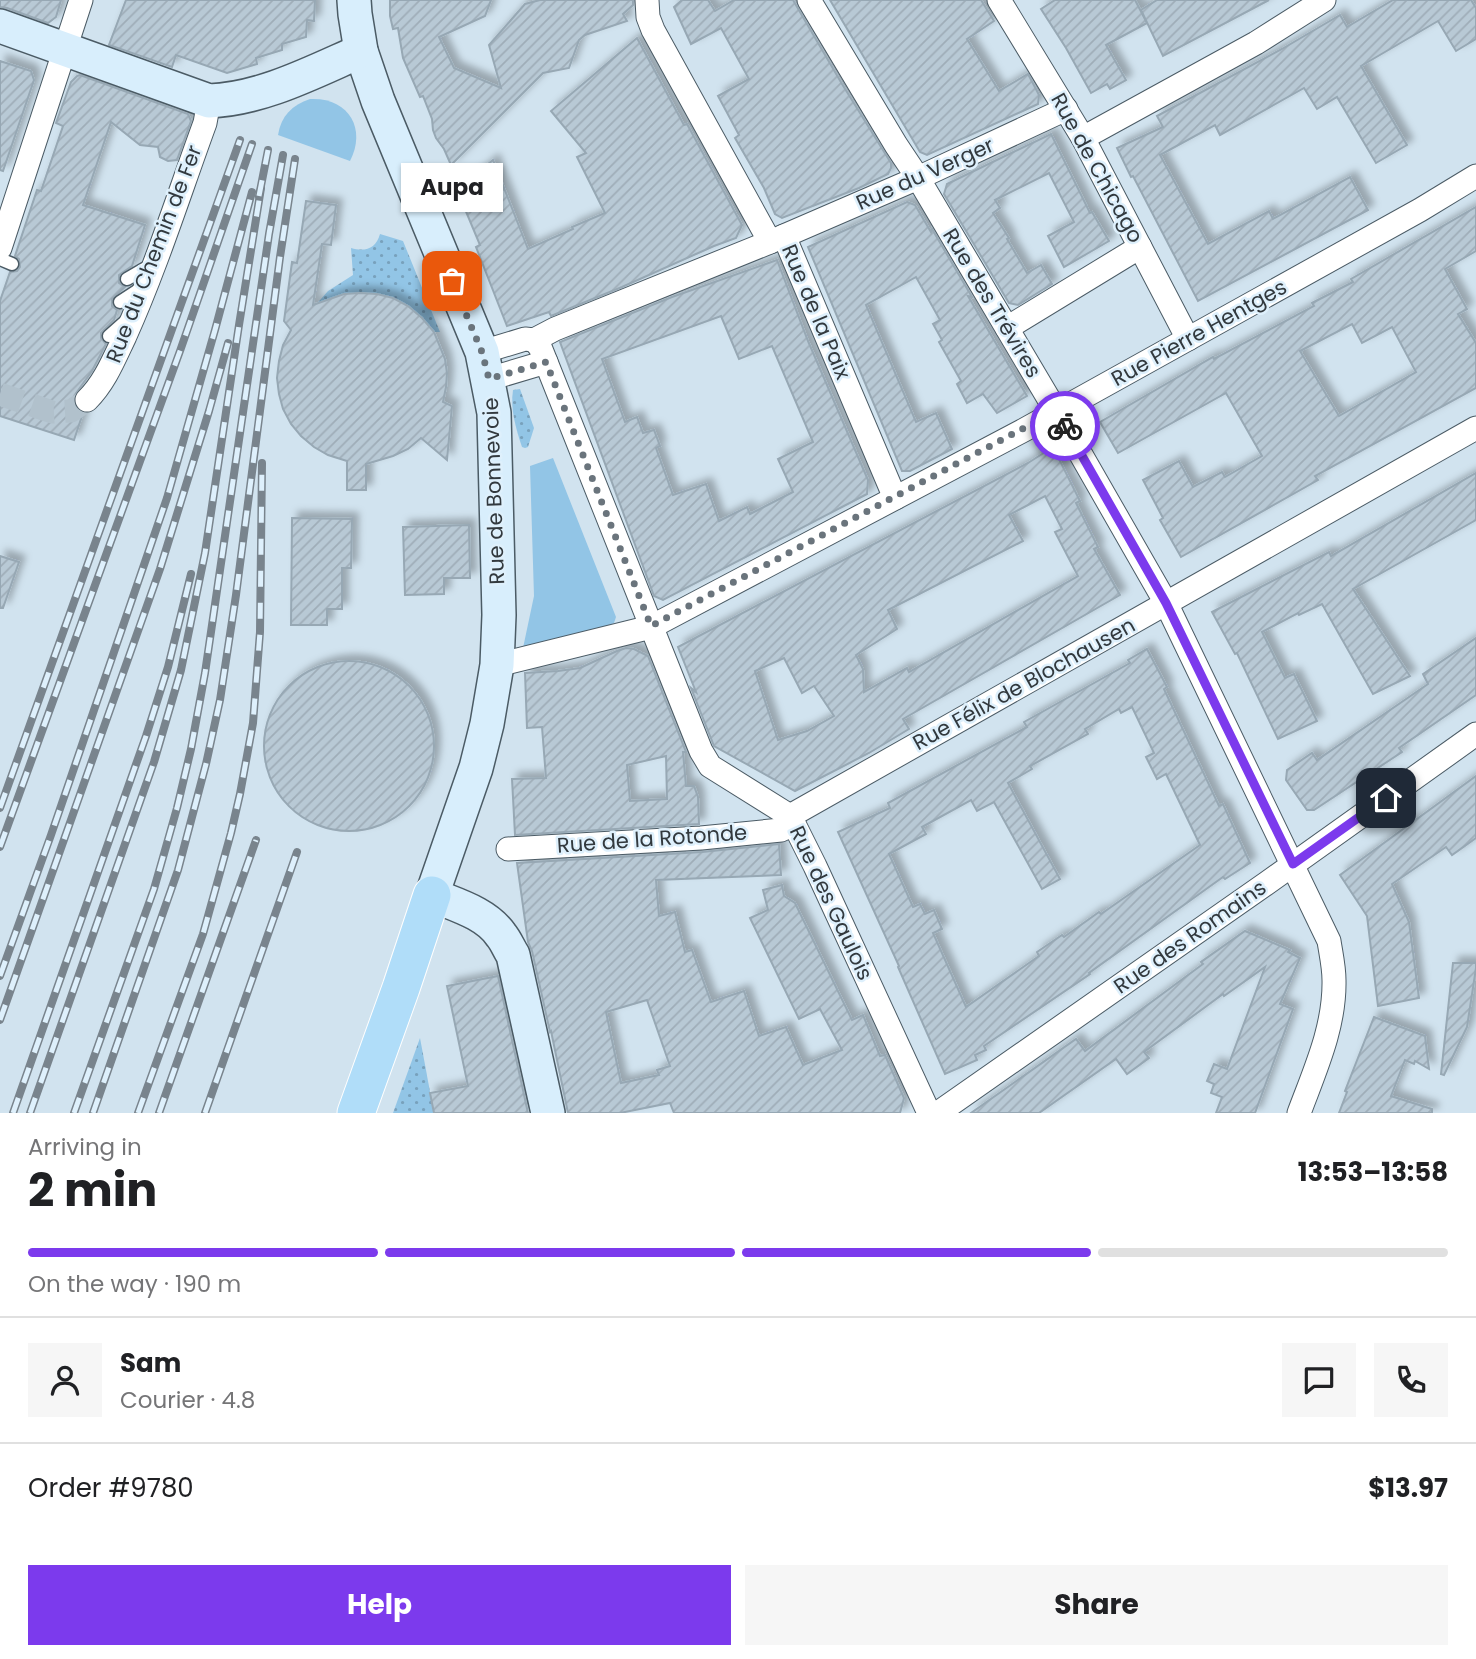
<!DOCTYPE html>
<meta charset="utf-8">
<style>
:root{--surface:#fff;--page:#f6f6f6;--text:#202124;--muted:#757577;--line:#e0e0e0;--accent:#7c3aed}
body{margin:0;font-family:Poppins,sans-serif;background:var(--page);color:var(--text);height:100vh;display:flex;flex-direction:column;font-size:26px;white-space:nowrap}
*{box-sizing:border-box;margin:0}
p{font-size:23px;color:var(--muted)}
.icon{flex:none;width:38px;height:38px;fill:none;stroke:currentColor;stroke-width:2;stroke-linecap:round;stroke-linejoin:round}
.map{position:relative;height:1113px;overflow:hidden}
.details{display:flex;flex-direction:column;background:var(--surface);flex:1}
.details>*{flex:none}
.pin{position:absolute;display:grid;place-items:center;width:60px;height:60px;color:#fff;margin:-30px;border-radius:14px;box-shadow:0 4px 10px #0006}
.courier{position:absolute;display:grid;place-items:center;width:70px;height:70px;margin:-35px;border:5px solid #7c3aed;border-radius:50%;background:#fff;color:#222;box-shadow:0 2px 9px #0007}
.bubble{position:absolute;height:49px;border-radius:0px;background:var(--surface);box-shadow:0 2px 5px #0004;font-size:23px;font-weight:700;line-height:49px;text-align:center}
.overview em{font-style:normal;font-weight:700}
.overview div{display:flex;flex-direction:column-reverse}
.overview{display:flex;align-items:center;justify-content:space-between;height:119px;padding:0 28px}
h1{font-size:46px;font-weight:700;line-height:52px}
.bar{display:grid;grid-template-columns:repeat(4,1fr);gap:10px 7px;align-content:center;height:84px;padding:0 28px}
.bar i{height:9px;border-radius:5px;background:var(--line)}
.bar .on{background:var(--accent)}
.bar p{grid-column:span 4}
.line{display:flex;align-items:center;gap:18px;padding:0 28px;border-top:2px solid var(--line)}
.line div{flex:1}
.round{display:grid;place-items:center;flex:none;width:74px;height:74px;border-radius:0px;background:var(--page)}
.action{display:flex;gap:14px;margin-top:auto;padding:14px 28px}
.action a{flex:1;height:80px;border-radius:0px;background:var(--accent);color:#fff;font-size:28px;font-weight:700;line-height:80px;text-align:center}
.action a+a{background:var(--page);color:var(--text)}
.map>svg:first-child{display:block}
.grass{fill:url(#grass-dots)}
.park{fill:#92c5e6}
.building{fill:url(#building-hatch);stroke:#97a8b4;stroke-width:2;fill-rule:evenodd;filter:url(#shadow)}
.lines{fill:none;stroke-linecap:round;stroke-linejoin:round}
.street-tunnel{stroke:#b1c1cc;stroke-width:23;stroke-dasharray:23 11;stroke-linecap:butt}
.lane-casing{stroke:#4b5b65;stroke-width:15}
.street-casing{stroke:#4b5b65;stroke-width:25}
.secondary-casing{stroke:#4b5b65;stroke-width:36}
.primary-casing{stroke:#fff;stroke-width:39}
.lane{stroke:#fff;stroke-width:12}
.street{stroke:#fff;stroke-width:23}
.secondary{stroke:#d8eefc;stroke-width:33}
.primary{stroke:#b0ddf9;stroke-width:37}
.rail-casing{stroke:#79848d;stroke-width:8}
.rail{stroke:#def0fc;stroke-width:5;stroke-dasharray:16;stroke-linecap:butt}
.done{stroke:#6a747c;stroke-width:7;stroke-dasharray:0 12.6}
.route{stroke:#7c3aed;stroke-width:9}
.labels{text-anchor:middle;stroke-width:5;stroke-linejoin:round;paint-order:stroke}
.street-label{font-size:21px;fill:#32393e;stroke:#def0fc}
</style>
<div class="map">
<svg width="1476" height="1113" viewBox="0 0 1476 1113">
<defs>
<pattern id="grass-dots" width="8" height="8" patternUnits="userSpaceOnUse" patternTransform="scale(1.75)"><rect width="8" height="8" fill="#92c5e6"/><path d="M2 2h.1M6 6h.1" fill="none" stroke="#78a1bc" stroke-width="1.8" stroke-linecap="round"/></pattern>
<pattern id="building-hatch" width="6" height="6" patternUnits="userSpaceOnUse" patternTransform="scale(1.75)"><rect width="6" height="6" fill="#b8c9d5"/><path d="M-1 1l2-2M0 6l6-6M5 7l2-2" fill="none" stroke="#9fadb8"/></pattern>
<filter id="shadow"><feDropShadow dx="6" dy="-6" stdDeviation="3.5" flood-color="#0004"/></filter>
</defs>
<rect width="100%" height="100%" fill="#d1e3ef"/>
<!-- grass -->
<g class="grass">
<path d="M380 234 403 241 440 332H434C412 305 379 285 343 295 333 297 323 303 313 308L328 291 353 275 351 248C365 252 376 249 380 234Z"/>
<path d="M520 389 534 428 528 447 525 448 522 447C516 429 510 409 513 390Z"/>
<polygon points="420,1038 434,1113 393,1113"/>
</g>
<!-- park -->
<g class="park">
<path d="M310 99C348 97 367 128 350 161L278 135C281 116 292 105 310 99Z"/>
<polygon points="553,458 616,617 614,623 609,625 523,648 534,596 530,466"/>
</g>
<!-- building -->
<g class="building">
<polygon points="0,0 61,0 56,17 48,23 7,8 0,7"/>
<polygon points="126,0 315,0 314,21 307,20 306,37 282,44 282,50 256,58 257,64 227,73 176,55 172,67 109,45"/>
<polygon points="390,0 491,0 485,16 439,37 454,68 501,88 489,45 525,4 540,0 633,0 633,5 623,14 627,21 585,35 579,40 569,68 543,73 451,165 444,149 436,138 433,130 432,119 423,96 420,97 403,58 398,28 393,29 390,16"/>
<polygon points="682,0 708,0 715,11 734,0 793,0 842,84 891,163 891,168 888,174 859,188 782,218 775,214 764,188 735,138 739,135 718,96 749,79 721,28 691,44 674,7"/>
<polygon points="830,0 981,0 994,21 967,39 999,91 1028,74 1039,95 1038,104 927,155 920,152"/>
<polygon points="1055,0 1135,0 1147,23 1106,45 1126,80 1110,89 1107,84 1091,93 1066,48 1041,9"/>
<polygon points="1157,0 1269,0 1163,56 1141,10"/>
<polygon points="1393,0 1471,0 1476,8 1476,39 1456,51 1438,21 1361,66 1407,145 1376,163 1337,97 1317,109 1304,88 1220,135 1215,125 1160,155 1208,244 1269,211 1273,219 1350,177 1368,210 1198,301 1133,176 1131,177 1117,148 1163,127 1157,116 1282,49 1340,15 1347,27"/>
<polygon points="637,38 684,125 687,124 742,225 736,238 714,246 622,287 551,316 549,312 507,326 476,247 480,245 457,190 493,160 528,249 573,229 572,227 605,213 577,157 586,153 551,111"/>
<polygon points="0,61 31,71 34,80 3,171 0,170"/>
<polygon points="80,75 188,114 191,121 177,160 168,161 160,157 158,147 140,145 111,122 83,205 145,225 132,266 119,275 119,283 125,287 112,299 112,306 117,310 114,320 101,333 101,338 106,344 92,371 74,396 74,405 77,410 83,413 74,440 0,416 0,301 10,272 17,271 20,267 19,259 15,256 37,190 41,191 63,126 56,123 71,82 77,76"/>
<polygon points="1051,134 1090,213 1092,212 1109,241 1064,267 1048,236 1074,222 1049,173 995,200 1000,208 993,213 1009,238 1007,239 1027,273 1041,265 1052,284 1018,305 1009,303 944,194 947,184"/>
<polygon points="306,201 336,205 331,245 322,244 313,305 344,294 360,293 377,294 393,298 408,306 422,318 434,332 445,359 447,373 446,387 443,402 452,406 447,460 421,438 408,449 393,456 366,464 366,490 347,490 347,461 328,455 314,447 301,436 291,424 283,409 279,394 277,378 279,361 283,345 291,330 284,321 292,262 297,263"/>
<polygon points="907,202 915,205 931,232 932,229 972,297 968,296 1027,396 997,413 983,394 967,403 957,384 961,381 939,342 942,340 933,324 940,320 916,277 866,305 916,422 936,413 952,449 910,471 902,471 808,247"/>
<path d="M1476 207V251L1445 269 1467 309 1458 314 1476 343V388L1315 476 1318 480 1181 557 1160 520 1163 518 1143 480 1179 461 1193 487 1222 472 1225 477 1262 456 1226 393 1118 453 1100 422 1213 357 1214 359 1314 306 1312 303 1353 282 1351 279ZM1352 324 1362 343 1392 327 1416 372 1339 416 1300 351Z"/>
<path d="M777 260 808 341 868 480 867 494 663 600 654 596 560 342 672 297ZM721 316 739 359 772 346 813 442 778 459 793 492 750 514 747 507 719 521 706 484 673 495 656 448 660 446 654 430 643 433 637 417 625 422 602 359Z"/>
<path d="M1050 449 1056 454 1059 459 1080 501 1076 503 1098 547 1094 549 1120 595 903 719 909 729 869 753 795 791 714 746 691 688 696 692 678 647 1028 463ZM1045 496 1062 529 1055 532 1078 576 909 672 907 668 864 692 863 669 856 655 897 629 888 610 1023 541 1009 515ZM784 658 802 693 814 686 834 716 807 731 778 740 755 671Z"/>
<polygon points="1476,473 1476,520 1353,589 1410,676 1373,694 1322,604 1299,615 1298,613 1262,632 1285,678 1294,674 1317,721 1278,739 1237,653 1235,654 1212,612 1329,552 1331,556"/>
<polygon points="292,518 352,519 351,568 342,568 342,609 327,609 327,625 291,625"/>
<polygon points="469,525 470,578 444,578 444,594 405,595 403,527"/>
<polygon points="0,556 19,562 3,608 0,608"/>
<polygon points="1476,638 1476,695 1399,748 1402,752 1314,810 1307,810 1286,780 1287,770 1312,753 1317,760 1428,684 1423,674"/>
<path d="M626 648 634 649 648 656 686 752H683L686 786H694L698 797 699 824 515 835 512 779 546 778 542 727 527 728 525 673 558 671 580 668 617 651ZM666 756 667 799 630 801 627 765Z"/>
<path d="M1147 649 1167 687 1164 689 1219 806 1223 804 1250 863 1225 879 1223 877 1089 973 1090 974 984 1046 986 1050 975 1055 977 1060 945 1074 898 967 899 966 838 832 890 808 888 803 1027 727 1024 722 1130 663 1128 660ZM1132 707 1154 753 1146 757 1157 779 1166 774 1200 845 1101 914 1099 912 1064 937 1062 935 1037 952 1039 956 966 1007 933 933 942 929 934 910 925 914 920 904 913 907 889 854 926 834 922 827 971 800 977 811 994 802 1042 889 1060 879 1008 783 1032 769 1030 766 1088 734 1085 729 1119 709 1121 713Z"/>
<circle cx="349" cy="746" r="85"/>
<polygon points="1476,776 1476,838 1452,855 1446,847 1392,884 1409,922 1419,998 1378,1006 1367,916 1340,875"/>
<path d="M779 844 781 875 656 880 659 916 675 912 685 952 692 950 711 1002 744 991 759 1036 786 1027 803 1065 842 1050 820 1009 799 1019 750 918 768 910 763 890 782 885 784 896 795 903 852 1020 863 1015 880 1056 885 1055 904 1098 900 1113H674L670 1103 620 1113H568L551 1031 550 1032 532 951 528 942 517 863 702 852ZM647 1000 670 1066 657 1070 659 1075 621 1083 606 1012Z"/>
<polygon points="1245,931 1290,950 1288,952 1300,958 1280,1004 1293,1009 1255,1113 1216,1113 1222,1097 1211,1093 1214,1084 1207,1081 1214,1064 1227,1069 1265,967 1224,996 1223,994 1144,1052 1149,1058 1127,1074 1116,1059 1039,1113 971,1113 1076,1039 1085,1051 1203,964 1201,962"/>
<polygon points="1453,963 1476,963 1476,968 1467,1027 1444,1075 1441,1074"/>
<polygon points="498,976 528,1113 434,1113 430,1093 468,1086 447,986"/>
<polygon points="1374,1017 1425,1036 1429,1069 1415,1061 1414,1064 1405,1060 1391,1096 1432,1109 1432,1113 1339,1113 1347,1092 1345,1091"/>
</g>
<g class="lines">
<!-- street-tunnel -->
<polyline class="street-tunnel" points="0,394 52,412 71,411 87,400"/>
<defs>
<g id="lane">
<polyline points="0,259 12,264"/>
<polyline points="127,279 151,265"/>
<polyline points="120,302 143,287"/>
<polyline points="109,336 127,320"/>
</g>
<g id="street">
<polyline points="647,0 648,17 653,30 770,242 918,178 1066,109"/>
<path d="M809 0 896 145 918 178 1056 411 1166 603 1329 941C1331 954 1334 967 1334 980 1335 1027 1315 1070 1299 1113"/>
<polyline points="999,0 1083,138 1188,339"/>
<polyline points="1083,138 1256,43 1324,0"/>
<polyline points="784,236 895,498"/>
<polyline points="0,248 81,0"/>
<polyline points="1007,328 1140,247"/>
<polyline points="534,340 540,347 546,362 701,751 710,766 790,816 815,866 929,1113"/>
<polyline points="482,352 525,339 534,340 555,329 770,242"/>
<polyline points="489,379 546,362"/>
<path d="M87 400C105 382 114 359 125 336 156 267 179 194 205 123L209 101"/>
<polyline points="497,665 651,627 1024,430 1420,210 1476,176"/>
<polyline points="790,816 1476,428"/>
<polyline points="508,849 701,838 781,830 794,824"/>
<polyline points="938,1113 1267,883 1476,734"/>
</g>
<g id="secondary">
<path d="M354 0 355 14 361 51 378 101 482 352 494 413 499 615 497 665 487 724 476 768 432 895C456 905 486 913 501 935 506 941 509 949 513 955L548 1113"/>
<path d="M0 26 209 101C262 99 313 72 361 51"/>
</g>
<polyline id="primary" points="356,1113 401,988 432,895"/>
</defs>
<!-- lane casing -->
<use href="#lane" class="lane-casing"/>
<!-- street casing -->
<use href="#street" class="street-casing"/>
<!-- secondary casing -->
<use href="#secondary" class="secondary-casing"/>
<!-- primary casing -->
<use href="#primary" class="primary-casing"/>
<!-- lane -->
<use href="#lane" class="lane"/>
<!-- street -->
<use href="#street" class="street"/>
<!-- secondary -->
<use href="#secondary" class="secondary"/>
<!-- primary -->
<use href="#primary" class="primary"/>
<defs>
<g id="rail">
<polyline points="259,196 268,150"/>
<polyline points="0,808 240,140"/>
<polyline points="0,847 180,351 252,144"/>
<polyline points="0,976 51,835 167,498 215,330 252,192"/>
<polyline points="0,1020 160,569 209,411 228,343"/>
<polyline points="13,1113 146,736 168,667 191,574"/>
<polyline points="30,1113 154,762 181,670 205,553 239,325 261,188"/>
<polyline points="74,1113 154,889 177,808 191,749 205,673 269,234 283,155"/>
<polyline points="93,1113 178,870 206,764 220,700 236,595 280,257 295,159"/>
<polyline points="138,1113 203,934 231,833 240,794 253,723 260,632 262,463"/>
<polyline points="159,1113 256,840"/>
<polyline points="205,1113 297,852"/>
</g>
</defs>
<!-- rail casing -->
<use href="#rail" class="rail-casing"/>
<!-- rail -->
<use href="#rail" class="rail"/>
</g>
<g class="lines">
<!-- done -->
<polyline class="done" points="452,281 482,352 489,379 546,362 651,626 1056,411 1065,426"/>
<!-- route -->
<polyline class="route" points="1065,426 1166,603 1293,864 1386,798"/>
</g>
<g class="labels">
<!-- street labels -->
<g class="street-label">
<text transform="translate(1097 168) rotate(61)" y="7">Rue de Chicago</text>
<text transform="translate(925 174) rotate(-24)" y="7">Rue du Verger</text>
<text transform="translate(154 254) rotate(-69)" y="7">Rue du Chemin de Fer</text>
<text transform="translate(992 303) rotate(59)" y="7">Rue des Trévires</text>
<text transform="translate(816 312) rotate(67)" y="7">Rue de la Paix</text>
<text transform="translate(1199 333) rotate(-29)" y="7">Rue Pierre Hentges</text>
<text transform="translate(494 491) rotate(-92)" y="7">Rue de Bonnevoie</text>
<text transform="translate(1024 684) rotate(-29)" y="7">Rue Félix de Blochausen</text>
<text transform="translate(652 839) rotate(-4)" y="7">Rue de la Rotonde</text>
<text transform="translate(831 903) rotate(65)" y="7">Rue des Gaulois</text>
<text transform="translate(1190 937) rotate(-35)" y="7">Rue des Romains</text>
</g>
</g>
</svg>
<div class="pin" style="left:452px;top:281px;background:#ea580c"><svg class="icon" aria-label="bag" viewBox="0 0 24 24"><path d="M5 8h14l-1 12H6zM9 8a3 3 0 0 1 6 0"/></svg></div>
<div class="pin" style="left:1386px;top:798px;background:#1f2937"><svg class="icon" aria-label="home" viewBox="0 0 24 24"><path d="M3 11l9-7 9 7M6 9v11h12V9"/></svg></div>
<div class="courier" style="left:1065px;top:426px"><svg class="icon" aria-label="bike" viewBox="0 0 24 24"><circle cx="6" cy="16" r="4"/><circle cx="18" cy="16" r="4"/><path d="M6 16l4-8h5l3 8M10 8l3 8H6M13 5h3"/></svg></div>
<div class="bubble" style="left:401px;top:163px;width:102px">Aupa</div>
</div>
<section class="details">
<div class="overview"><div><h1>2 min</h1><p>Arriving in</p></div><em>13:53–13:58</em></div>
<div class="bar"><i class="on"></i><i class="on"></i><i class="on"></i><i></i><p>On the way · 190 m</p></div>
<div class="line" style="height:126px"><a class="round"><svg class="icon" aria-label="person" viewBox="0 0 24 24"><circle cx="12" cy="8" r="4"/><path d="M4 21q1-7 8-7t8 7"/></svg></a><div><b>Sam</b><p>Courier · 4.8</p></div><a class="round"><svg class="icon" aria-label="chat" viewBox="0 0 24 24"><path d="M4 5h16v11H9l-5 4z"/></svg></a><a class="round"><svg class="icon" aria-label="phone" viewBox="0 0 24 24"><path d="M5 4h4l2 5-3 2q2 4 5 5l2-3 5 2v4C11 20 4 13 5 4z"/></svg></a></div>
<div class="line" style="height:91px"><div>Order #9780</div><b>$13.97</b></div>
<div class="action"><a>Help</a><a>Share</a></div>
</section>
